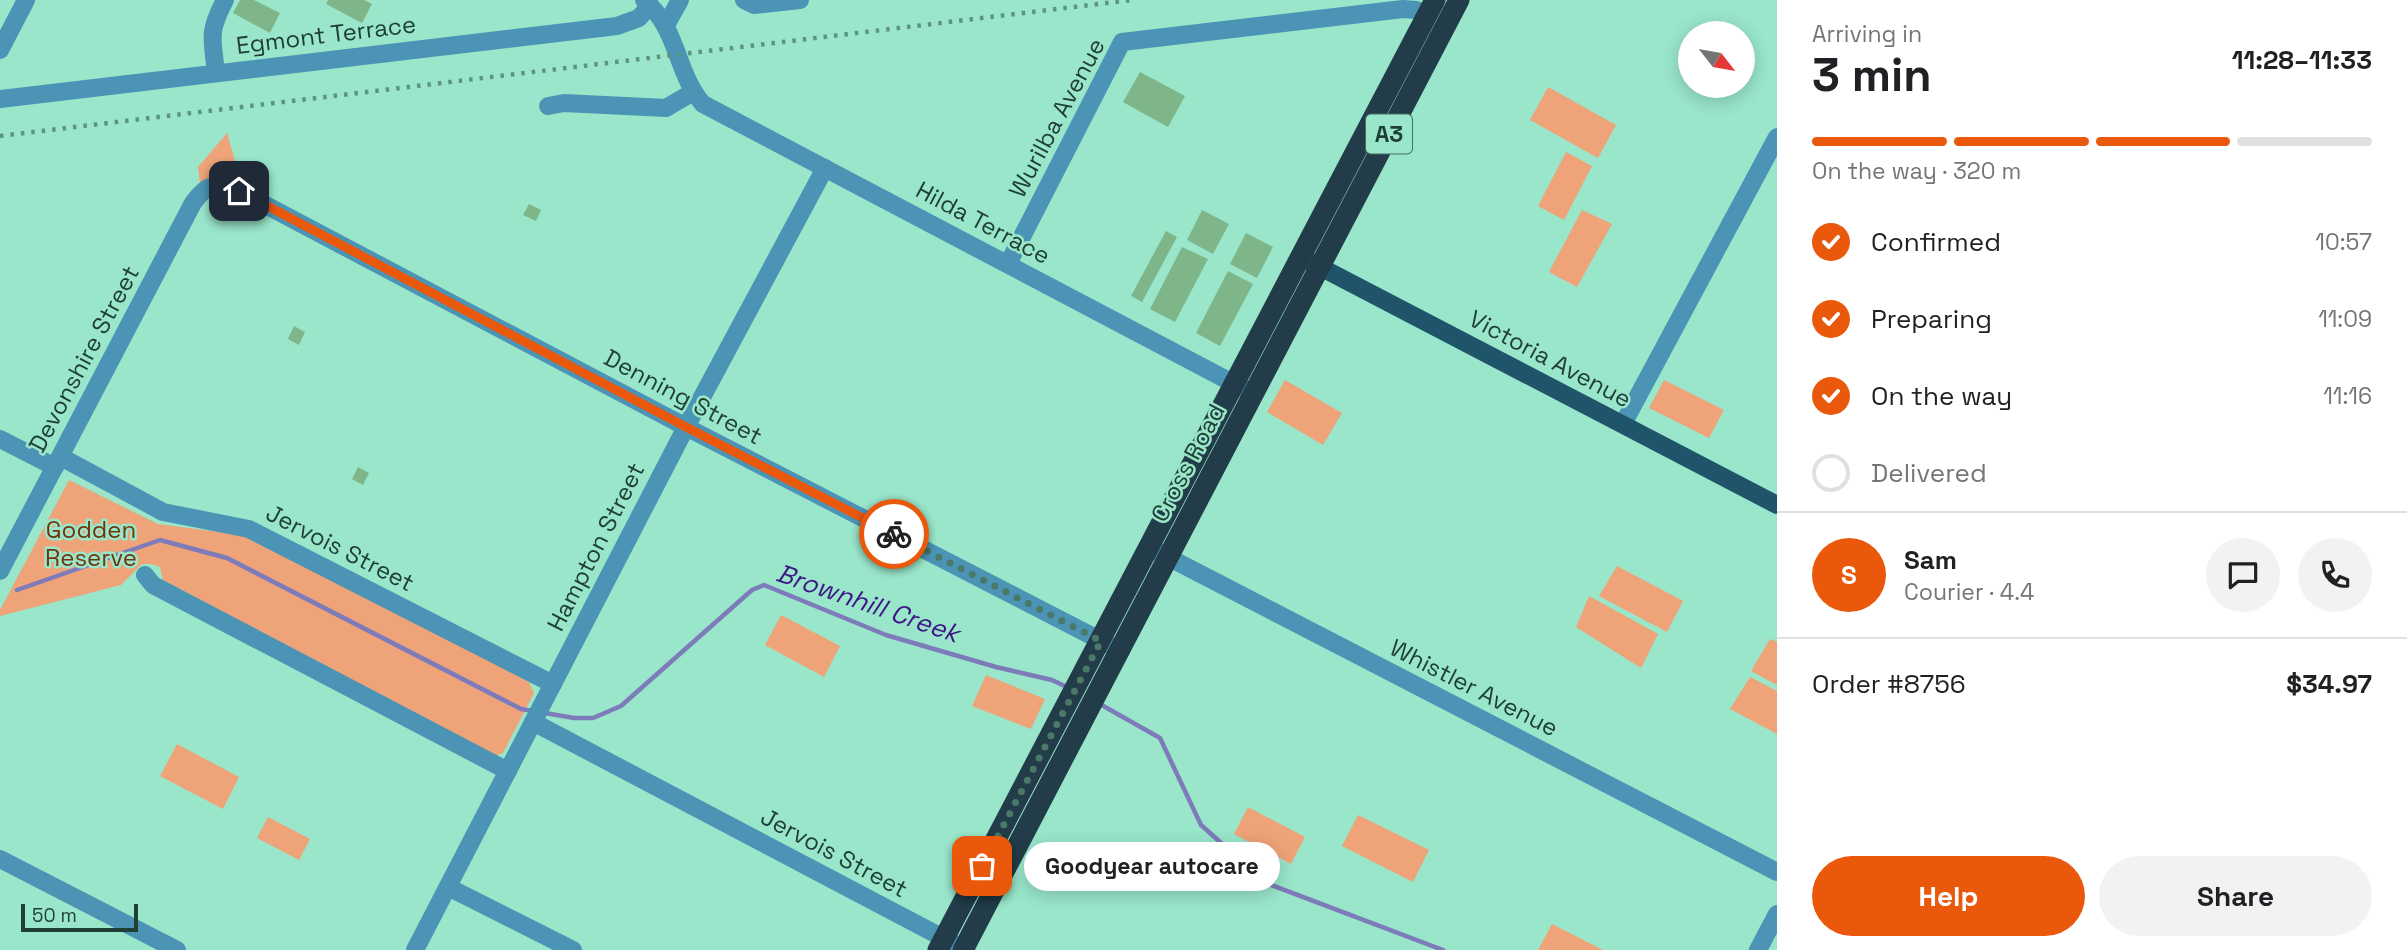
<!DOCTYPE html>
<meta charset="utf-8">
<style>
:root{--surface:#fff;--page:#f2f2f2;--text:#202124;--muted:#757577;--line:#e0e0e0;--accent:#ea580c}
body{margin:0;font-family:"Space Grotesk",sans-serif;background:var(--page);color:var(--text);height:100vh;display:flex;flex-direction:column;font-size:26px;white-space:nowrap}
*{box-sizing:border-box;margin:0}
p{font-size:23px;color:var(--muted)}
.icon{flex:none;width:38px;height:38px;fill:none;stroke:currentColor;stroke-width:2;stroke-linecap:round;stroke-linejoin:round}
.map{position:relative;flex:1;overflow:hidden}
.drawer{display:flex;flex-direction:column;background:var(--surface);width:630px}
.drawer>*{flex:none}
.needle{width:46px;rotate:121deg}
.buttons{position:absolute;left:1678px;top:21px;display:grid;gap:14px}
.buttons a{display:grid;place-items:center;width:77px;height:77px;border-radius:50%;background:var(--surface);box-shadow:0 4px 18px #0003;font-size:35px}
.scale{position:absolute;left:21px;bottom:18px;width:117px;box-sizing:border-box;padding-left:7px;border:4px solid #1f3f34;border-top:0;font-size:19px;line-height:24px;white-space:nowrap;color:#1f3f34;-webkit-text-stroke:5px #99e6cb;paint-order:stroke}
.pin{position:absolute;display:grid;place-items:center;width:60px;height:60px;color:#fff;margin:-30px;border-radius:14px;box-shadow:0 4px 10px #0006}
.courier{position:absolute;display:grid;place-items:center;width:70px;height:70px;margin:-35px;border:5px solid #ea580c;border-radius:50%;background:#fff;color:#222;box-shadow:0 2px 9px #0007}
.bubble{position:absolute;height:49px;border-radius:24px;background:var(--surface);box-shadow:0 4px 18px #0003;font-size:23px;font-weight:700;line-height:49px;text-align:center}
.head em{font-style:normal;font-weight:700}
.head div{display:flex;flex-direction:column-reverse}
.head{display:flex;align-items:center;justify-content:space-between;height:119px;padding:0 35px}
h1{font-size:46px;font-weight:700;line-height:52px}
.bar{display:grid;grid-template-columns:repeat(4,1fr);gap:10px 7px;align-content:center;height:84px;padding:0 35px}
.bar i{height:9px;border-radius:5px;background:var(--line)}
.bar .current{background:var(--accent)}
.bar p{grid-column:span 4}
.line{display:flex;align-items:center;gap:18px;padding:0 35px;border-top:2px solid var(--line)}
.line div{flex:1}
.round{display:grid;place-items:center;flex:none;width:74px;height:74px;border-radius:37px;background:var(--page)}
ol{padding:0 35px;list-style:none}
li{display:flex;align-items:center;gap:21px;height:77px}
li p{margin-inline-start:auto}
li .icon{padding:7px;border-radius:50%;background:var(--accent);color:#fff;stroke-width:4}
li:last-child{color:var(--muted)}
li i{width:38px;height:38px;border:4px solid var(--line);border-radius:50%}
.cta{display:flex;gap:14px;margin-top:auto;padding:14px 35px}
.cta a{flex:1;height:80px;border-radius:42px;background:var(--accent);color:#fff;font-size:28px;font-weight:700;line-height:80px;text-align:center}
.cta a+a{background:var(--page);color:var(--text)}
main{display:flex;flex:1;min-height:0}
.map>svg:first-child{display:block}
.green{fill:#efa378}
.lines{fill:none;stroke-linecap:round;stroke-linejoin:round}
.stream{stroke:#7d7bba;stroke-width:4.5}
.building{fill:#7eb68a}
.minor{stroke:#4b94b5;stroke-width:18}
.major{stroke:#20546b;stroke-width:18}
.highway{stroke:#223d49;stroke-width:21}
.rail{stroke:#5d9481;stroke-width:4.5;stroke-dasharray:3.5 7;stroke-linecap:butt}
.done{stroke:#4a7969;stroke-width:7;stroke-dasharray:0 12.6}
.route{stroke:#ea580c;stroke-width:9}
.labels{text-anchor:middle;stroke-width:5;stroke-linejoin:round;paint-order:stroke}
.shield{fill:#99e6cb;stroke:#447161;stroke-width:2}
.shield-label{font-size:23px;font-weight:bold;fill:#1f3f34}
.street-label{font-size:24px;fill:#1f3f34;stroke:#99e6cb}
.park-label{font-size:24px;fill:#71350a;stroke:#99e6cb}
.water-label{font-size:26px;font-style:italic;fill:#3d1785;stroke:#99e6cb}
</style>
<main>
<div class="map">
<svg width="1777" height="950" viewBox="0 0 1777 950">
<rect width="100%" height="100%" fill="#99e6cb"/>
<!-- green -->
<g class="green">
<polygon points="1548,87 1616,125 1598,158 1530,120"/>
<polygon points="227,133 244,193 201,191 198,167"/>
<polygon points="1566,152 1592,166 1564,220 1538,206"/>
<polygon points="1582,210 1612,224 1577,287 1549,272"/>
<polygon points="1285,380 1342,413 1323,445 1267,412"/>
<polygon points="1664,380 1724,410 1709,438 1649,408"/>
<polygon points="69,480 158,524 250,536 529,682 534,693 503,753 494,756 163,580 160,567 151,564 142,564 121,585 0,616 0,610"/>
<polygon points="1617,566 1683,601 1667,632 1599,596"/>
<polygon points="1589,596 1658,634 1641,668 1576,627"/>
<polygon points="781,615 840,646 824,677 765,645"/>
<polygon points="1770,639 1777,642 1777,685 1751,671"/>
<polygon points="986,675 1045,699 1031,729 972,706"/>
<polygon points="1750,677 1777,691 1777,734 1730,709"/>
<polygon points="177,744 239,777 223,809 160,776"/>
<polygon points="1248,807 1305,837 1291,864 1234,834"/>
<polygon points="1358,815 1429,850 1413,882 1342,846"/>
<polygon points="268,817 310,839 299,860 257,838"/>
<polygon points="1552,924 1603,950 1538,950"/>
</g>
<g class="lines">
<!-- stream -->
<g class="stream">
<polyline points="17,590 160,540 227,558 521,709 533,711"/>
<polyline points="1098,703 1160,738 1201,825 1266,883 1443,950"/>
<polyline points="545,713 574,718 593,718 621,706 752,590 764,585 886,635 996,667 1052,680 1069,688"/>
</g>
</g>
<!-- building -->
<g class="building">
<polygon points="240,0 254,0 280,13 270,33 233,13"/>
<polygon points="328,0 364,0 372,4 362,23 326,4"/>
<polygon points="1140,72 1185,96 1168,127 1123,102"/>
<polygon points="529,204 541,210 536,221 523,215"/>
<polygon points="1202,210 1229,224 1213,254 1187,240"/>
<polygon points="1166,231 1177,237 1142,302 1131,296"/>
<polygon points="1246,233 1273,247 1257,278 1230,264"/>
<polygon points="1182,247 1208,259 1175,322 1150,309"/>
<polygon points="1228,271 1253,284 1220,346 1196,333"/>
<polygon points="294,326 305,332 299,345 288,339"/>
<polygon points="358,467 369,473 363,485 352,479"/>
</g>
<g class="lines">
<!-- minor -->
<g class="minor">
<path d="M644 0C679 29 675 72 703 104L1246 390"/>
<polyline points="744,0 754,5 800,0"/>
<polyline points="666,25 680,0"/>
<polyline points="0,50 26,0"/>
<path d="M216 72C212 38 208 32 225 0"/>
<polyline points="0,99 617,26 639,18 650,5"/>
<polyline points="548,106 564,103 666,108 693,92"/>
<polyline points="1008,264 1122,42 1403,9 1416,10 1427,15"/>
<polyline points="1623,424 1777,137"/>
<polyline points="0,439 55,467"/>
<polyline points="61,457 163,512 249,529 553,684"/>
<polyline points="1158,552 1777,872"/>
<path d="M0 571 193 203C208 182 216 183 239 191L686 427 1121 651"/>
<polyline points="145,575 153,585 508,771"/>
<polyline points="533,722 966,950"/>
<polyline points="0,859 177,950"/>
<polyline points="448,887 573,950"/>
<polyline points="415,950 686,427 825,168"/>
<polyline points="1758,950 1777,914"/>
</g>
<!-- major -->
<polyline class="major" points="1301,257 1777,505"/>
<!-- highway -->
<g class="highway">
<polyline points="938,950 1435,0"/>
<polyline points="963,950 1459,0"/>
</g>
<!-- rail -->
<polyline class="rail" points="0,136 1132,0"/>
</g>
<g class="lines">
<!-- done -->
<polyline class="done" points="894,534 1101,641 982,866"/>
<!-- route -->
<polyline class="route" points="239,191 686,427 894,534"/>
</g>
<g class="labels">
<!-- shield labels -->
<rect class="shield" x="1366" y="114.5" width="46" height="39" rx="5"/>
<g class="shield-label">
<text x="1389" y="142">A3</text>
</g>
<!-- street labels -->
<g class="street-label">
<text transform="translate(326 35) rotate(-7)" y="8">Egmont Terrace</text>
<text transform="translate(1057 118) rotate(-62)" y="8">Wurilba Avenue</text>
<text transform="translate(983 223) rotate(28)" y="8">Hilda Terrace</text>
<text transform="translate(84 359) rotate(-62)" y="8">Devonshire Street</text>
<text transform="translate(1550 359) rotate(28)" y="8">Victoria Avenue</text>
<text transform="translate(683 397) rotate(28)" y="8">Denning Street</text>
<text transform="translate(1188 463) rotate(-62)" y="8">Cross Road</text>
<text transform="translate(596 547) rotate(-63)" y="8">Hampton Street</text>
<text transform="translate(340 548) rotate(27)" y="8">Jervois Street</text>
<text transform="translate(1474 688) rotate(27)" y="8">Whistler Avenue</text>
<text transform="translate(834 853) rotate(28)" y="8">Jervois Street</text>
</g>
<!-- park labels -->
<g class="park-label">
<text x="91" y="538">Godden<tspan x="91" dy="28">Reserve</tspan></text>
</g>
<!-- water labels -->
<g class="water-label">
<text transform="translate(868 603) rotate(19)" y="9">Brownhill Creek</text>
</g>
</g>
</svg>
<div class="buttons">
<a><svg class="needle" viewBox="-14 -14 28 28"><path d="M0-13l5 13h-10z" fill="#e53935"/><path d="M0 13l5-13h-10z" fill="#757577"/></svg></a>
</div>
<div class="scale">50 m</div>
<div class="pin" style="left:982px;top:866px;background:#ea580c"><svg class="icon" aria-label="bag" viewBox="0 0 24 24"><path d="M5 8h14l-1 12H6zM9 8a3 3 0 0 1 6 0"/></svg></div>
<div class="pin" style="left:239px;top:191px;background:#1f2937"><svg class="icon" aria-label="home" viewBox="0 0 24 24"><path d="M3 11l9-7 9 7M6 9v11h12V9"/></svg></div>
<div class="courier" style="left:894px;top:534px"><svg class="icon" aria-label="bike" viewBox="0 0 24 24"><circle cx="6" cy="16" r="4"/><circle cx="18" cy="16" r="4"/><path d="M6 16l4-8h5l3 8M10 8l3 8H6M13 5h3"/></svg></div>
<div class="bubble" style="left:1024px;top:842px;width:256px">Goodyear autocare</div>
</div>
<section class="drawer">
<div class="head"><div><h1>3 min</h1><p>Arriving in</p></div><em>11:28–11:33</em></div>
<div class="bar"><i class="current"></i><i class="current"></i><i class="current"></i><i></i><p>On the way · 320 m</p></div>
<ol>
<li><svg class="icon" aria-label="check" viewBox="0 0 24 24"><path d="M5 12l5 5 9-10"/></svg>Confirmed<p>10:57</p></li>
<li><svg class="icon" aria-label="check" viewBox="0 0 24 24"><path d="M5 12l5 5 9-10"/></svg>Preparing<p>11:09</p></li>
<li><svg class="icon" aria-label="check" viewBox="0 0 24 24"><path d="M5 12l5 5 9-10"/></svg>On the way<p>11:16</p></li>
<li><i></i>Delivered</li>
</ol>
<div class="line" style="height:126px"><b class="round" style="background:var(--accent);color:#fff">S</b><div><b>Sam</b><p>Courier · 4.4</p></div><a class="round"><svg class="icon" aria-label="chat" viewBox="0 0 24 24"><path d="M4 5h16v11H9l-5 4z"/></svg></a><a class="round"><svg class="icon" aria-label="phone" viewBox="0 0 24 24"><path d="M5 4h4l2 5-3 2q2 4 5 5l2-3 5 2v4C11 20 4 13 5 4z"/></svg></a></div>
<div class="line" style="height:91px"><div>Order #8756</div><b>$34.97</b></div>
<div class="cta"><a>Help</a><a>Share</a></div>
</section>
</main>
